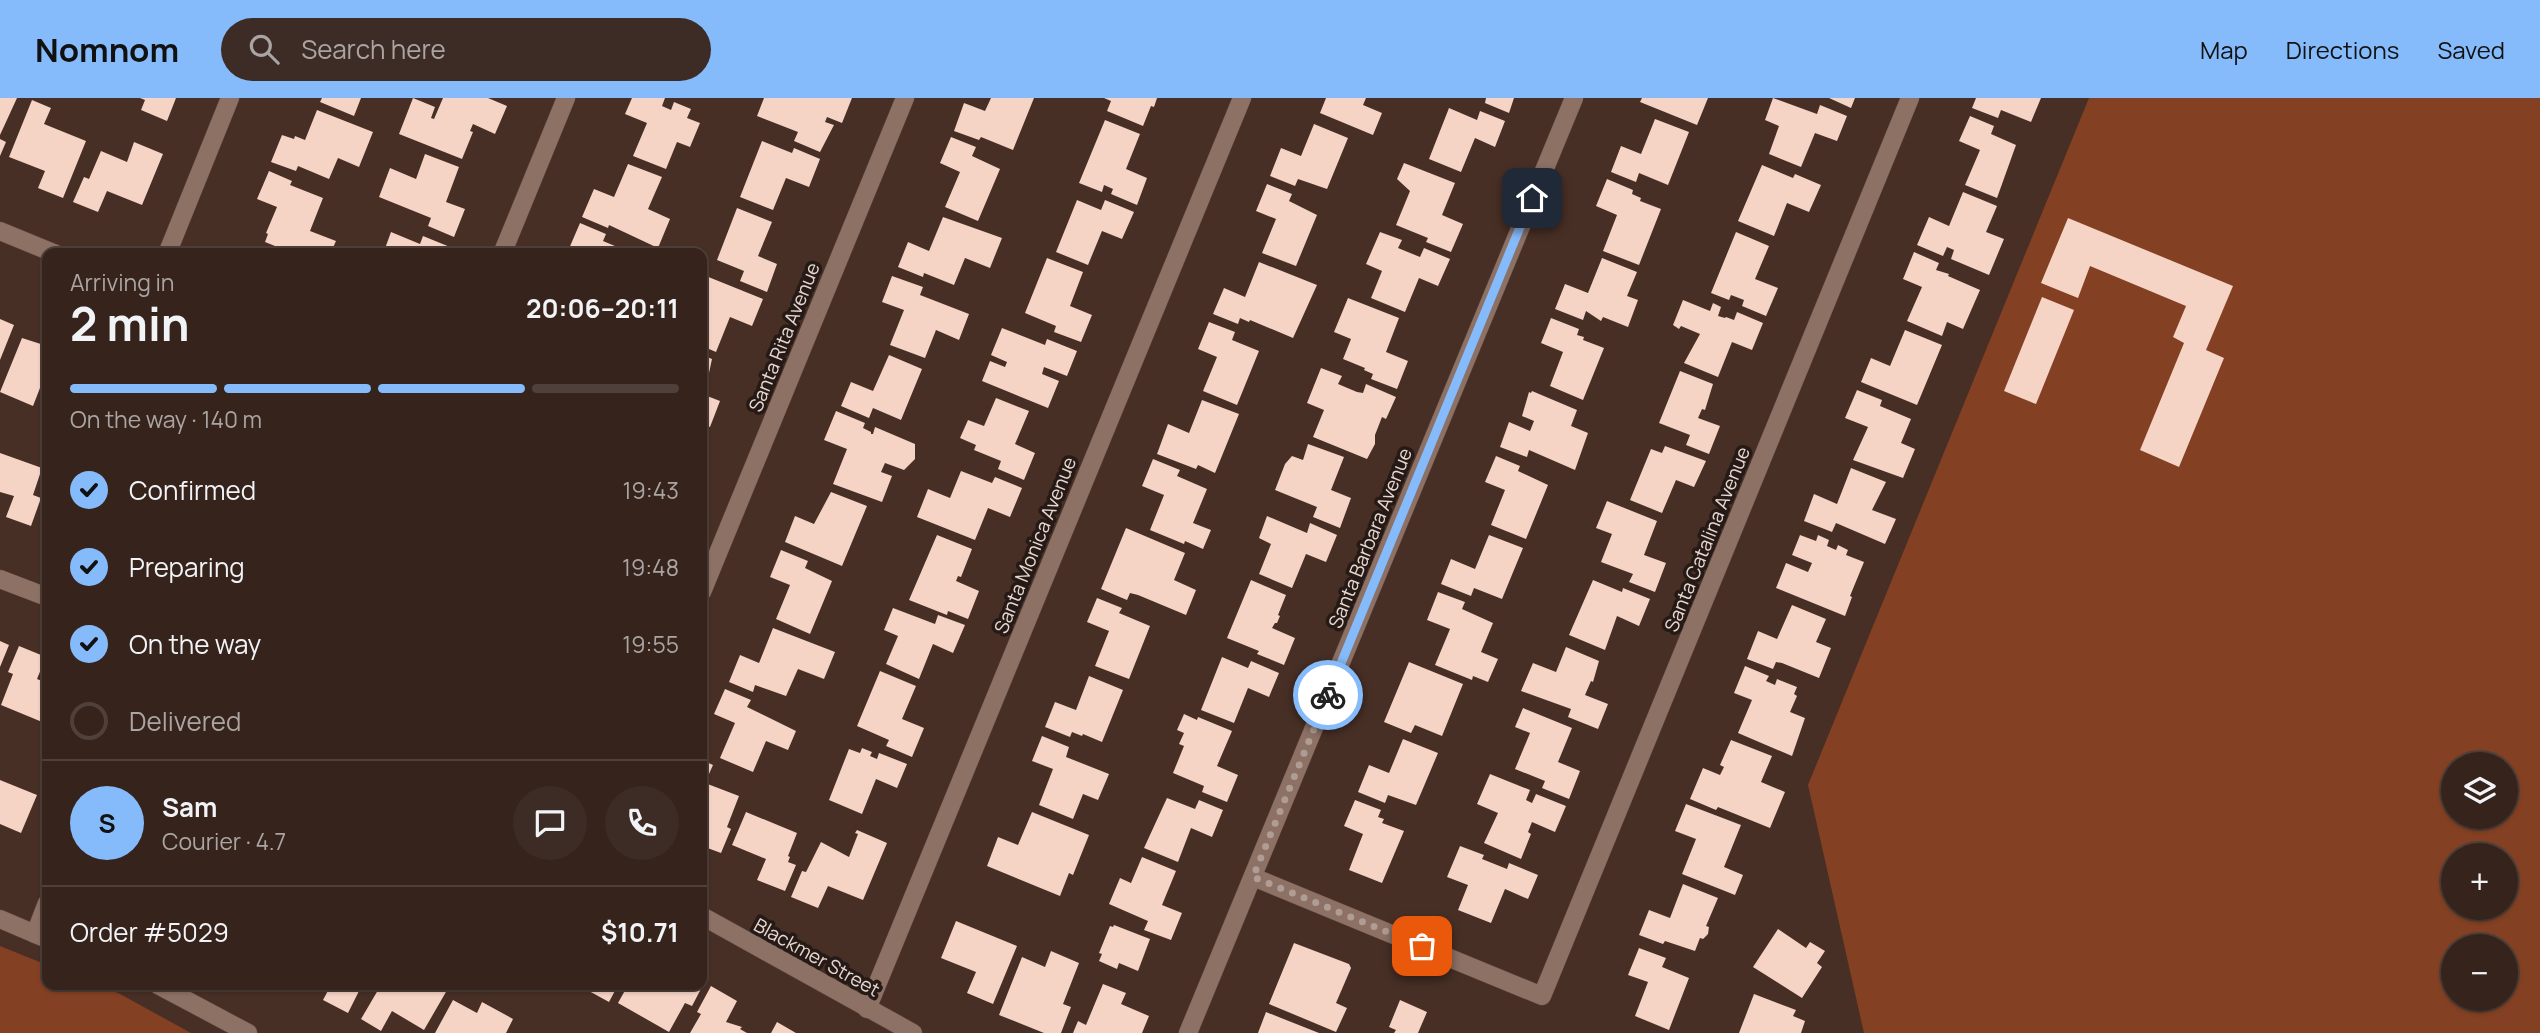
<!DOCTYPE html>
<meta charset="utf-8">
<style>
:root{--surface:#35231c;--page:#3d2b25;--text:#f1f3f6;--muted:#aaa4a3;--line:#4f403b;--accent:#85bbfb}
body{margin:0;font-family:Manrope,sans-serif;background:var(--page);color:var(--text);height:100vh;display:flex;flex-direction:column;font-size:26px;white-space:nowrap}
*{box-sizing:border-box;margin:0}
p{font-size:23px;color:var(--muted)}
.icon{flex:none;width:38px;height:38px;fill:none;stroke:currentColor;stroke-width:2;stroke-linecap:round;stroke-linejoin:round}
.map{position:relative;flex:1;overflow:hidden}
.sheet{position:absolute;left:42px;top:150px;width:665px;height:742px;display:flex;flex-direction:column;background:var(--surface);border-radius:14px;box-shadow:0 2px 5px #0004,0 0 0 2px var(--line)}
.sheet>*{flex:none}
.fabs{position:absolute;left:2441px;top:654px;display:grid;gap:14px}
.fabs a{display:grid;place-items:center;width:77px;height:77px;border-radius:50%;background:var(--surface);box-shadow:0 2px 5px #0004,0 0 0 2px var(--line);font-size:35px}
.pin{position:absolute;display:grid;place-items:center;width:60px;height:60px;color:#fff;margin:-30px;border-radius:14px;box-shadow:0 4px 10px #0006}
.courier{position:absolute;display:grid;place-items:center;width:70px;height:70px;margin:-35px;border:5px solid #85bbfb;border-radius:50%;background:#fff;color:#222;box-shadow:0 2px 9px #0007}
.overview em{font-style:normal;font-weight:700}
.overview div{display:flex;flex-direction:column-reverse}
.overview{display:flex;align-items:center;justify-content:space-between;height:119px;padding:0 28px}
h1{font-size:46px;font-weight:700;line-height:52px}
.bar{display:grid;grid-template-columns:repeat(4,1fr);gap:10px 7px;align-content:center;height:84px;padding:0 28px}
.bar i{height:9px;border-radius:5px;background:var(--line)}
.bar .current{background:var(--accent)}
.bar p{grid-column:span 4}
.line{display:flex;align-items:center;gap:18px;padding:0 28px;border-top:2px solid var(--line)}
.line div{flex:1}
.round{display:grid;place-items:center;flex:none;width:74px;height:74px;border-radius:37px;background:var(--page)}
ol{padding:0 28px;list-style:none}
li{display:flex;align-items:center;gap:21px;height:77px}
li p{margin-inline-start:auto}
li .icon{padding:7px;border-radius:50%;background:var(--accent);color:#111;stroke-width:4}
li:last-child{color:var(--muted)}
li i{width:38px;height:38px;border:4px solid var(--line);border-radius:50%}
header{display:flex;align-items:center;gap:42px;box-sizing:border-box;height:98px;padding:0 35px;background:var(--accent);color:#111}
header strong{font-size:33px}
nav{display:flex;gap:38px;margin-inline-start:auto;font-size:24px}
.search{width:490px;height:63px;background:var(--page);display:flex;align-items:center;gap:18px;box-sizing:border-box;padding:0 24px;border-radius:38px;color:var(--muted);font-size:26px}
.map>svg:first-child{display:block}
.green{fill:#844022;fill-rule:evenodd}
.building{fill:#f5d3c5}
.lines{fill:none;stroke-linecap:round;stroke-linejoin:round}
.minor-casing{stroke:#614d44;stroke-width:19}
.tertiary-casing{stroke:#614d44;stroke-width:19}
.minor{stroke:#8d7165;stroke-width:18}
.tertiary{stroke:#8d7165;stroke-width:18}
.done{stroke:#af9c94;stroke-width:7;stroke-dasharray:0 12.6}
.route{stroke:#85bbfb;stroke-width:9}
.labels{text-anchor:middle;stroke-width:7;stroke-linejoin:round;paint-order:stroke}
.street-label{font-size:19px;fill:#e7d7d0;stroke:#261a16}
</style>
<header>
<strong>Nomnom</strong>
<div class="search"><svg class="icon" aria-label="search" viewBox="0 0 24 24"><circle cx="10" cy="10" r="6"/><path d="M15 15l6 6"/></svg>Search here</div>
<nav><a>Map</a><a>Directions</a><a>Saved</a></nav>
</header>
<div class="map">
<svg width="2540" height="935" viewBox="0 0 2540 935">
<rect width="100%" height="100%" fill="#472f25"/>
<!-- green -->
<g class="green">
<path d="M2089 0H2540V935H1864L1808 687ZM2454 667H2506V719H2454ZM2454 758H2506V810H2454ZM2454 849H2506V901H2454Z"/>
<polygon points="0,848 47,867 47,887 99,887 120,896 191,935 0,935"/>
</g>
<!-- building -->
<g class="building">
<polygon points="0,0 17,0 0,37"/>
<polygon points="140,0 176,0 167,23 141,12 145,2"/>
<polygon points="322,0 361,0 354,18 320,4"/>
<polygon points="413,0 435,9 431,20 434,21 443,0 488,0 507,8 495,36 473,26 470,33 473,34 462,61 399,36"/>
<polygon points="632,0 665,0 662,8 671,12 674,4 691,11 687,20 700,25 690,49 677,44 666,71 633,58 647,25 625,16"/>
<polygon points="764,0 852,0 842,25 827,19 825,24 834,27 820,54 794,43 798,34 757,18"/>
<polygon points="991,0 1034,0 1013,52 981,39 979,42 954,33 964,5 985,13"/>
<polygon points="1104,0 1157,0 1154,9 1151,8 1143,28 1107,13 1111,3"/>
<polygon points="1326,0 1366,0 1363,7 1382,15 1373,37 1320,15"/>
<polygon points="1486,0 1514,0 1509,15 1485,5"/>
<polygon points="1642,0 1708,0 1697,27 1640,4"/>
<polygon points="1773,0 1817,16 1820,7 1847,18 1837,43 1815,35 1801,69 1769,56 1779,28 1765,22"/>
<polygon points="1829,0 1855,0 1851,10"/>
<polygon points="1976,0 2041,0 2031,24 2001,12 1998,20 1972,10"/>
<polygon points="32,2 51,10 44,26 86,43 63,100 38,90 45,73 9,59"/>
<polygon points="1449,10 1477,22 1480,13 1505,23 1495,49 1475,40 1461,74 1429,61"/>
<polygon points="317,12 373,34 359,69 338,60 329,81 298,68 296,73 271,64 282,37 294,41 295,38 305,42"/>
<polygon points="1970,18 1994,28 1991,36 2016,47 1997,100 1965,87 1980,52 1959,43"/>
<polygon points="1655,21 1689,34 1668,87 1639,75 1636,84 1611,74 1621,48 1641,56"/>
<polygon points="1105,22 1140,36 1126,71 1147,80 1137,107 1111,96 1113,91 1104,87 1102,94 1079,85"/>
<polygon points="1314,26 1348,40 1327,91 1298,81 1295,88 1270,78 1281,50 1301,58"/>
<polygon points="951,39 976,49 972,58 1000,71 978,123 945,109 960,74 940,65"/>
<polygon points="0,41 6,44 0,58"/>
<polygon points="762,43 792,55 794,50 820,61 809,89 786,80 773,112 740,99"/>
<polygon points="134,44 163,56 142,107 107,93 98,114 73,104 84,79 89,81 101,53 127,64"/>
<polygon points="425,56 459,69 446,104 465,111 454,139 428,128 431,120 379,99 390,70 416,81"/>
<polygon points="1404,65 1455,85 1442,117 1463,126 1451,154 1426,144 1428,140 1396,127 1410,93 1397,81"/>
<polygon points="628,66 662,79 648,111 670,121 658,150 609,127 608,130 582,119 594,91 614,99"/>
<polygon points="1762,67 1793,80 1795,76 1821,87 1809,114 1787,105 1774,138 1738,123"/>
<polygon points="269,73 292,83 290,87 323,100 310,133 336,143 330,156 295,156 265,144 268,136 266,135 277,109 257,101"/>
<polygon points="1607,81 1633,92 1632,96 1641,100 1640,103 1661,111 1639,167 1603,153 1617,117 1596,108"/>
<polygon points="1267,86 1292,96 1289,103 1317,117 1296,168 1262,155 1276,121 1256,113"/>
<polygon points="1963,94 1997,108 1986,134 2004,141 1989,177 1951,161 1954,152 1947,149 1943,158 1917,147 1929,119 1949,128"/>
<polygon points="1077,102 1101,112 1105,102 1134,114 1122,141 1102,133 1088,167 1056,154"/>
<polygon points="737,110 772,124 758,158 777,166 767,194 740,183 744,173 717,162"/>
<polygon points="943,119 1002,140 990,170 965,160 954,187 924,175 923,179 898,169 908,144 929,153"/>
<polygon points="2068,120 2233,188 2206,252 2224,260 2179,369 2140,352 2184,245 2173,239 2186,208 2090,168 2078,200 2041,185"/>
<polygon points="580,125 606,136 603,143 634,156 574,156 568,153"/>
<polygon points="391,134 420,146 423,138 450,149 447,156 383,156"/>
<polygon points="1380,134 1402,142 1398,150 1420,159 1424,150 1450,161 1438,188 1419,180 1405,214 1371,200 1382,173 1366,166"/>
<polygon points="1736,134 1769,148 1755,181 1778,190 1766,218 1742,208 1744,202 1731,197 1729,202 1711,195"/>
<polygon points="1914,154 1939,165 1936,172 1949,176 1948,178 1980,192 1963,231 1947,224 1942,238 1907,223 1922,189 1903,181"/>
<polygon points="1047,160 1083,174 1070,208 1092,217 1081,244 1054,234 1056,228 1025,215"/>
<polygon points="1602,160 1637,174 1627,198 1638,202 1628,229 1603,219 1601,223 1586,213 1583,222 1555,211 1565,186 1588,195"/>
<polygon points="1259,164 1317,187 1293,240 1250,222 1249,224 1240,220 1238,226 1213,216 1224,190 1245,199"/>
<polygon points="706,178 763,201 752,228 730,219 716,254 702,248 702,189"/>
<polygon points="892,178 923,189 920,197 969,216 959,242 936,232 925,260 890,247 904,212 882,204"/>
<polygon points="2042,199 2074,212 2036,306 2004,293"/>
<polygon points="1348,200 1399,220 1386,254 1408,263 1397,291 1371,281 1373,276 1364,272 1365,270 1343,261 1351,241 1334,234"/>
<polygon points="1683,202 1710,213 1713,205 1721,209 1718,218 1725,220 1726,219 1734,222 1737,214 1763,225 1752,252 1732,244 1718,279 1684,265 1700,236 1681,228 1679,231 1673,227"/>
<polygon points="1551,220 1579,231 1577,237 1584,239 1583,242 1604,250 1583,302 1550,288 1563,254 1541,245"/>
<polygon points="0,221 14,227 0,262"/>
<polygon points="1209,224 1235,234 1232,242 1259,253 1237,307 1203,293 1217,259 1198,251"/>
<polygon points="1002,230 1045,247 1047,241 1077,253 1067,278 1044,269 1042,276 1059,283 1048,310 982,283 990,263 1005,269 1007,264 991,257"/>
<polygon points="1905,232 1942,247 1917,307 1861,284 1871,260 1890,268"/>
<polygon points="22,240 47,248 47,293 40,290 33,308 0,294"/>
<polygon points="702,257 712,261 709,275 702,288"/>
<polygon points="889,257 922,271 901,322 873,310 869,320 841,308 851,284 873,293"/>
<polygon points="1321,270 1342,278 1338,286 1357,294 1363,295 1366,286 1396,299 1386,321 1382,319 1375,337 1375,346 1367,361 1313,339 1324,312 1307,305"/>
<polygon points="1680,273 1713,286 1705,312 1702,311 1698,320 1720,328 1709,356 1686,347 1690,337 1659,325"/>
<polygon points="1857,292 1882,302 1880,308 1911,321 1901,345 1915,351 1903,380 1853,362 1868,329 1845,320"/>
<polygon points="1532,293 1577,312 1571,328 1588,335 1575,372 1529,352 1527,359 1500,349 1509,324 1530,333 1534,323 1522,318 1529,294 1531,295"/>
<polygon points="702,296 720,303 710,329 702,326"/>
<polygon points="996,300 1029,313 1015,346 1035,355 1024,382 998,371 1001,363 974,352 976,347 960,340 968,322 984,328"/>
<polygon points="1202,302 1239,316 1215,375 1198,367 1196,371 1157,356 1168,326 1189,335"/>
<polygon points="836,313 865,325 863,330 871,334 871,336 873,336 875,329 915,346 915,361 904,372 885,365 881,374 892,378 882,404 833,386 847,351 824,342"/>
<polygon points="1308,346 1344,359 1331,392 1351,400 1340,430 1313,419 1317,409 1275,392 1285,366 1292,358 1303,362"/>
<polygon points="1665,348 1706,363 1694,389 1676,382 1662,415 1630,402 1651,351 1662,355"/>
<polygon points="0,355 42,370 33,397 41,400 31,428 6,419 14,398 0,394"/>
<polygon points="1496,358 1520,368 1518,373 1548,387 1526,441 1491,427 1505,392 1485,384"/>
<polygon points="1153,361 1180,372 1177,378 1207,391 1193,425 1211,432 1203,451 1185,443 1184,446 1150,432 1164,397 1142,388"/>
<polygon points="1851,370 1886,384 1872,412 1896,421 1885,446 1836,425 1832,434 1804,423 1814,396 1837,406"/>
<polygon points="961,373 992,385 995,379 1022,390 1010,419 988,410 975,442 917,419 928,391 950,400"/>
<polygon points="831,394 867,408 842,468 785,444 795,418 814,426"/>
<polygon points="1607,403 1657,423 1644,457 1666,465 1655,494 1629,484 1633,476 1601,464 1612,436 1596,430"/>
<polygon points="47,415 47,433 41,430"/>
<polygon points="1267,418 1307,435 1310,425 1337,437 1326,464 1306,456 1292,490 1259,476 1271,446 1259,440"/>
<polygon points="1126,430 1185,455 1174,482 1196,492 1186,517 1138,497 1130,495 1127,502 1101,491"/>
<polygon points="937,437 972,451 961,479 958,478 956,483 979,493 968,521 948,513 947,517 909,502"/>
<polygon points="1489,437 1523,450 1502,501 1474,490 1471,498 1441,486 1451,461 1475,471"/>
<polygon points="1800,437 1816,443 1818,437 1829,442 1827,448 1836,452 1838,447 1848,452 1846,457 1864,464 1850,498 1852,499 1845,518 1776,490 1786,465 1808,474 1812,465 1792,457"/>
<polygon points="781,452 808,463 805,470 832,483 810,536 776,521 790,487 770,479"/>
<polygon points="1251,482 1286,497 1278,517 1280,518 1277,525 1275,525 1272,530 1295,540 1284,567 1257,556 1259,553 1227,540"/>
<polygon points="1593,482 1622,494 1623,490 1650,501 1639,528 1617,518 1605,552 1569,537"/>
<polygon points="1438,494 1465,504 1462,511 1493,525 1481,554 1498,561 1488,584 1473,578 1472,582 1435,567 1450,531 1427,522"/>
<polygon points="1097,500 1122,510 1119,515 1150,528 1129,581 1095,568 1109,533 1087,524"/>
<polygon points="1792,507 1826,521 1816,544 1831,550 1819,580 1782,565 1776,564 1773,571 1747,561 1758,533 1777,541"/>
<polygon points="893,510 935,526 938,517 965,527 953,555 933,546 919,581 886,566 898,538 884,532"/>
<polygon points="773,530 835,554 824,581 798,571 786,598 755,587 753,594 729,584 740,557 759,565"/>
<polygon points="0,543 9,547 0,569"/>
<polygon points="19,548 46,559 37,581 47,585 47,626 1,607 13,576 8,574"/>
<polygon points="1566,549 1599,563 1593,584 1591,583 1585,597 1608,606 1598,631 1568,619 1571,611 1521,593 1533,565 1556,574"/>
<polygon points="1222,559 1248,570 1251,563 1279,575 1269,599 1248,590 1234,625 1201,612"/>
<polygon points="1409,564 1463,586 1442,638 1415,627 1411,635 1384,624"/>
<polygon points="1745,568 1769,578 1766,583 1775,587 1777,581 1797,589 1794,596 1797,598 1790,614 1805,620 1792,658 1738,635 1752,602 1734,595"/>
<polygon points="880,573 916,588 902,621 924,630 912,659 886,648 889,642 857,628"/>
<polygon points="1089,578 1123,592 1102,644 1083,636 1082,638 1072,634 1070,639 1045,629 1055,604 1076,612"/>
<polygon points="725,591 751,602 747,609 796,633 788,652 766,643 753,674 720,660 735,625 714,616"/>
<polygon points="1523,610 1572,630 1558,664 1580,673 1569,701 1542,690 1545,683 1515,671 1530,635 1515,629"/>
<polygon points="1184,616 1197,622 1198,619 1232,633 1217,668 1238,677 1227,704 1202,694 1204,688 1173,675 1184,648 1179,646 1184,635 1177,632"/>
<polygon points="1042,638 1069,649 1066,659 1109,676 1098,702 1083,696 1073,721 1039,707 1053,671 1032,663"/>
<polygon points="1403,641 1438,655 1416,707 1388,697 1385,705 1358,694 1369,667 1389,675"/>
<polygon points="1731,642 1772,658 1761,684 1785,694 1770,730 1718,709 1716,712 1690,701 1703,670 1720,677 1724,669 1720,667"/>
<polygon points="862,650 872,654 870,658 877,661 879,655 907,666 897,690 876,681 862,716 829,702 849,651 860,655"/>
<polygon points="702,662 713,667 705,685 739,698 727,729 731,731 721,755 702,748"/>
<polygon points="1490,676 1530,692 1526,702 1532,705 1536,696 1566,708 1555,734 1532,724 1528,734 1531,736 1521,761 1484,745 1498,715 1477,706"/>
<polygon points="0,682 37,697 21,735 0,726"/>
<polygon points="1167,700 1195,711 1199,702 1223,712 1212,739 1191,730 1178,764 1144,750"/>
<polygon points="1355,702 1381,712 1378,719 1384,721 1382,725 1404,733 1382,785 1349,772 1363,736 1344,728"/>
<polygon points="1686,706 1741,727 1724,769 1743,777 1735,797 1682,776 1696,741 1675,733"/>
<polygon points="746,714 797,735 788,758 790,759 788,764 796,767 785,793 757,782 766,761 732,747"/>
<polygon points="1032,714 1089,737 1073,777 1069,775 1060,798 987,768 998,739 1018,747"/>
<polygon points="857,732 887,745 863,802 828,788 818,810 791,799 802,773 806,774 821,744 849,759 858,736 855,735"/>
<polygon points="1460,748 1484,757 1482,761 1507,771 1509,765 1538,777 1528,801 1505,791 1491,825 1458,812 1468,787 1447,779"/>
<polygon points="1142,759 1176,773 1162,807 1182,815 1171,842 1144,832 1148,823 1109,806 1120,780 1131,785"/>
<polygon points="1683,786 1718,800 1706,828 1709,829 1708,836 1703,841 1700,840 1695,853 1665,843 1663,846 1639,837 1649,812 1670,820"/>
<polygon points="956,823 1017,848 993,906 967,895 976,874 941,860"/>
<polygon points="1114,827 1150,841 1138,873 1119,865 1117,871 1099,863 1102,856 1099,855 1110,828 1113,829"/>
<polygon points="1778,831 1806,850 1810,844 1825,853 1817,865 1822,869 1802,900 1753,869"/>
<polygon points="1294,845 1349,866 1351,870 1336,905 1347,910 1336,934 1269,906"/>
<polygon points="1639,850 1666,860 1662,869 1689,880 1669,932 1635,918 1648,884 1628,877"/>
<polygon points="1051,853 1079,865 1063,906 1071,909 1061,935 1044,935 999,917 1022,859 1045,869"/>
<polygon points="1103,886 1126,895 1121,906 1149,918 1142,935 1073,935 1078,923 1086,927"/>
<polygon points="331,887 357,887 361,889 348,915 323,902"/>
<polygon points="381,887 450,887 424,932 392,913 381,933 361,921"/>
<polygon points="578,887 618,887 609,904"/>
<polygon points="628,887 670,889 703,887 692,908 685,905 669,934 618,905"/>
<polygon points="711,888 737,903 726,924 742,929 740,931 747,935 690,935 701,916 697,914"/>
<polygon points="1754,896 1796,912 1793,918 1805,923 1801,935 1739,935"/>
<polygon points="453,902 477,915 482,904 513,921 506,935 435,935"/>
<polygon points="1400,902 1427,914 1418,935 1394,935 1396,932 1389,929"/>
<polygon points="1266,914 1319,935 1258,935"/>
<polygon points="777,924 796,935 771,935"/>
</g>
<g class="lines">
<defs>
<g id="minor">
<polyline points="0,133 56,156"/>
<polyline points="167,156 230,0"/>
<polyline points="502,156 566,0"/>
<polyline points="702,494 905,0"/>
<polyline points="1253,779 1542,898 1910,0"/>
<polyline points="0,821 47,841"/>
<polyline points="35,836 47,805"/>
<polyline points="158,887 248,935"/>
<polyline points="867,911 1242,0"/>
<polyline points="1188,935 1574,0"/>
</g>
<g id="tertiary">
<polyline points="0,481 47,499"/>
<polyline points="702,818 913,935"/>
</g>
</defs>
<!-- minor casing -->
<use href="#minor" class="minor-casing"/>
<!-- tertiary casing -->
<use href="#tertiary" class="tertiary-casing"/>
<!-- minor -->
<use href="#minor" class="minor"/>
<!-- tertiary -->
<use href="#tertiary" class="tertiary"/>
</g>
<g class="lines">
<!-- done -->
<polyline class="done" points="1328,597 1253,779 1422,848"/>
<!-- route -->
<polyline class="route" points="1328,597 1532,100"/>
</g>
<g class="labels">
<!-- street labels -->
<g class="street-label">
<text transform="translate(784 239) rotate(-68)" y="7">Santa Rita Avenue</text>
<text transform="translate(1370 440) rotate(-68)" y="7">Santa Barbara Avenue</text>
<text transform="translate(1707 441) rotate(-68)" y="7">Santa Catalina Avenue</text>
<text transform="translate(1035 447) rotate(-68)" y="7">Santa Monica Avenue</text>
<text transform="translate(817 859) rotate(29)" y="7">Blackmer Street</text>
</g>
</g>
</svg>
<div class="fabs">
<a><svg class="icon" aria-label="layers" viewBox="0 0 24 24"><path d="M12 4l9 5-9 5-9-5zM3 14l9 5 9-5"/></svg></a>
<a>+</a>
<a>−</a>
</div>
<div class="pin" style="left:1422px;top:848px;background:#ea580c"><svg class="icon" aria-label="bag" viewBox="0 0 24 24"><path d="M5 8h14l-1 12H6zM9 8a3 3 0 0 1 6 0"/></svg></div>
<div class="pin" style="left:1532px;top:100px;background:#1f2937"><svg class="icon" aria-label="home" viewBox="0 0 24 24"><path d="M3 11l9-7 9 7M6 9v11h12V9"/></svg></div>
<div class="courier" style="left:1328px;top:597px"><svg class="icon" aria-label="bike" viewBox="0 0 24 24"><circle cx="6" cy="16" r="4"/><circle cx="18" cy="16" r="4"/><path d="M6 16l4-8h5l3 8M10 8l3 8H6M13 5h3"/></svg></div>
<section class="sheet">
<div class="overview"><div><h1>2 min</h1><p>Arriving in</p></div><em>20:06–20:11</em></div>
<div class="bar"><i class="current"></i><i class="current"></i><i class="current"></i><i></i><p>On the way · 140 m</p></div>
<ol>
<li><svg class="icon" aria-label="check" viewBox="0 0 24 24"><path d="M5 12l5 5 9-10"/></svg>Confirmed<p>19:43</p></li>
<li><svg class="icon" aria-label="check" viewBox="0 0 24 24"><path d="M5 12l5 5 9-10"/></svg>Preparing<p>19:48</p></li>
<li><svg class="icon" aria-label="check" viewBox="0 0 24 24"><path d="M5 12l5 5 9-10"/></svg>On the way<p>19:55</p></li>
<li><i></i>Delivered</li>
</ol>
<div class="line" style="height:126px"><b class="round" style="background:var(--accent);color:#111">S</b><div><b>Sam</b><p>Courier · 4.7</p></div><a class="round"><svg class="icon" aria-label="chat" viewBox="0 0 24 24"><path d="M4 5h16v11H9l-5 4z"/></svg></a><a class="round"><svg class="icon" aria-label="phone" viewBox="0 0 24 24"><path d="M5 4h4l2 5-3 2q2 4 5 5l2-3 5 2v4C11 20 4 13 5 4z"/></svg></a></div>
<div class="line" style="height:91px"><div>Order #5029</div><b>$10.71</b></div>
</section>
</div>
